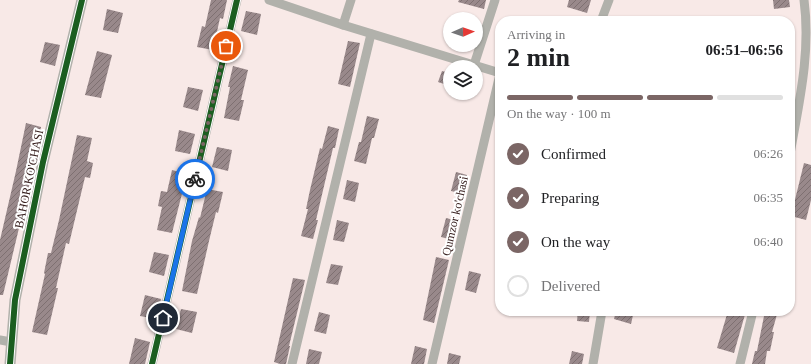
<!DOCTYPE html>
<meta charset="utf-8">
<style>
:root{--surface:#fff;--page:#f2f2f2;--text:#202124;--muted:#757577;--line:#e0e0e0;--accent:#7b6665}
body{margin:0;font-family:Georgia,serif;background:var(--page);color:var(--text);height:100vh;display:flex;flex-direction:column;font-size:15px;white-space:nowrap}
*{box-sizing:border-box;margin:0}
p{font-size:13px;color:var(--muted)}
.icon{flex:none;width:22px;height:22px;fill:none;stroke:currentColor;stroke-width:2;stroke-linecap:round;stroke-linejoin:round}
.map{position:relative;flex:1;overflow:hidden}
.sheet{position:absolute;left:495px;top:16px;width:300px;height:300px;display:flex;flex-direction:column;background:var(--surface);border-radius:16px;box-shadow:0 1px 3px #0004}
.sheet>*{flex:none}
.needle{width:26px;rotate:88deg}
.controls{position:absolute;left:443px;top:12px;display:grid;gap:8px}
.controls a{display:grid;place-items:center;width:40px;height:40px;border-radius:50%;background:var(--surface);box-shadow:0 1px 3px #0004;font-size:20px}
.pin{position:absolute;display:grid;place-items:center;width:34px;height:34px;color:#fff;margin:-17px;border:2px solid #fff;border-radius:50%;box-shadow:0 1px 4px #0007}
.courier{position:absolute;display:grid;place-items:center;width:40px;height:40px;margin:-20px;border:3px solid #1a73e8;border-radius:50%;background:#fff;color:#222;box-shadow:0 1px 5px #0007}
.headline em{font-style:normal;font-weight:700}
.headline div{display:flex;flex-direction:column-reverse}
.headline{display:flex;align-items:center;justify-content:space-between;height:68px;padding:0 12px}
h1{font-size:26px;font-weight:700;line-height:30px}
.bar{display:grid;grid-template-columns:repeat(4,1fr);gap:6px 4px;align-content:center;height:48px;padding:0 12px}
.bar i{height:5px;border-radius:3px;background:var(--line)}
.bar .on{background:var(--accent)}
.bar p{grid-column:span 4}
ol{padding:0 12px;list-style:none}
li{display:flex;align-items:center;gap:12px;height:44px}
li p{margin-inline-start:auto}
li .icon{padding:4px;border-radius:50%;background:var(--accent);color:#fff;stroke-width:4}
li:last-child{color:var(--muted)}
li i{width:22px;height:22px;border:2px solid var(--line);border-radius:50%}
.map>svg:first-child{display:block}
.building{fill:url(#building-hatch)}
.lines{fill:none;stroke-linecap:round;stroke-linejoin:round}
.minor{stroke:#b1b1ab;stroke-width:9}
.tertiary{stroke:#b1b1ab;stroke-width:11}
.cycleway-casing{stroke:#fff;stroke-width:8}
.cycleway{stroke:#1b5e20;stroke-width:6}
.done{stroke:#7b6665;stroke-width:4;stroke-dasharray:0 7.2}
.route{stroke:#1a73e8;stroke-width:5}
.labels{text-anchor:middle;stroke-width:4;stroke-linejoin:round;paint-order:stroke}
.street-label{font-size:12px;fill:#38201f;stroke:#fff}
</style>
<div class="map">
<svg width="811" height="364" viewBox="0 0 811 364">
<defs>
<pattern id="building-hatch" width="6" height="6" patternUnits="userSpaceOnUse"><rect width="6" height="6" fill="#99898b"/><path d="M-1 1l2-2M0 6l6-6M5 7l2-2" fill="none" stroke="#7e7071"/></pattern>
</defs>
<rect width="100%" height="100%" fill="#f8e9e7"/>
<!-- building -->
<g class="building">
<polygon points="211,0 227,0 223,19 220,18 213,50 197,47 202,26 205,27"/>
<polygon points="459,0 486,0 484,9 458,2"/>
<polygon points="569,0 591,0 587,13 567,7"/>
<polygon points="773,0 789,0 790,7 774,9"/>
<polygon points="107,9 123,13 118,33 103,30"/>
<polygon points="246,11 261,14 257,35 241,31"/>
<polygon points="348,41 360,43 350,87 338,84"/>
<polygon points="45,42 60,45 55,66 40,62"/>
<polygon points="97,51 112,55 101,98 85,95"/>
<polygon points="233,66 248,70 241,100 244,100 239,121 224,118 230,87 228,87"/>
<polygon points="442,71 450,73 450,86 438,82"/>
<polygon points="188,87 203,90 198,111 183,107"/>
<polygon points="367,116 379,119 374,138 372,138 366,164 354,161 359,142 361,142"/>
<polygon points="26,123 41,127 30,182 3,295 0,295 0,240 16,171"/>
<polygon points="328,126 339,129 335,148 333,148 316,220 318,220 313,239 301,236 308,209 306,209 310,190 320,148 322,149"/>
<polygon points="179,130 195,134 190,154 175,151"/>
<polygon points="77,135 92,138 87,161 93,163 90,178 85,177 69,244 66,243 56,288 58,288 47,335 32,332 45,274 44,273 48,253 51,253 59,220"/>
<polygon points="217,147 232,150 228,171 212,167"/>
<polygon points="804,163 811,165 811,200 806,220 791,216"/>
<polygon points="172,170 187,174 172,233 157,230 162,207 158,206 161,191 167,192"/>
<polygon points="456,172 467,175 463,194 451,191"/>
<polygon points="347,180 359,183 355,202 343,199"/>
<polygon points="207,189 223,192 218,213 216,212 209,241 197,294 182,291 192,241 199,217 200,218"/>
<polygon points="446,218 458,221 453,240 441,237"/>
<polygon points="337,220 349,223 344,242 333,240"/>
<polygon points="154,252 169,255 164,276 149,272"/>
<polygon points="436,257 449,260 434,323 423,320"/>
<polygon points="331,264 343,266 338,285 326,283"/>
<polygon points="469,271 481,274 476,293 465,290"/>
<polygon points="293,278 305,280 289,346 290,346 286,364 280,364 274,362"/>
<polygon points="145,295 161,299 156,319 140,316"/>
<polygon points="181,309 197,312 192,333 176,329"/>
<polygon points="578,311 590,311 589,322 577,321"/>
<polygon points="616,311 634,311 631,324 614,319"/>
<polygon points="728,311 746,311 734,353 717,348"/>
<polygon points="765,311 778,311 772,332 774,332 770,351 767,351 765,364 752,364 755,351 757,351"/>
<polygon points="319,312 330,315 326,334 314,331"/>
<polygon points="135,338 150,342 145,364 129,364"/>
<polygon points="415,346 427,349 424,364 411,364"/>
<polygon points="309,349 322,352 319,364 306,364"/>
<polygon points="572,351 584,354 582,364 569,364"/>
<polygon points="449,353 461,356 459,364 447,364"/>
</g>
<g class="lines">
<!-- minor -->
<g class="minor">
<polyline points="269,0 343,25 500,73"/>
<polyline points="601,21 609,0"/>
<polyline points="343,25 351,0"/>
<polyline points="474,65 495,0"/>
<path d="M790 154C799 103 811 52 804 0"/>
<polyline points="0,340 11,342"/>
<polyline points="152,364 237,0"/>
<polyline points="292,364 371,34"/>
<polyline points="432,364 500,74"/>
<polyline points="593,364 602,311"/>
<polyline points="740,364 753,311"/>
</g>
<!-- tertiary -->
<polyline class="tertiary" points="10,364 15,300 43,162 82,0"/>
<defs>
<g id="cycleway">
<polyline points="10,364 15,300 43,162 82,0"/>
<polyline points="152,364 237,0"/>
</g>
</defs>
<!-- cycleway casing -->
<use href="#cycleway" class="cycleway-casing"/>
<!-- cycleway -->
<use href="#cycleway" class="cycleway"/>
</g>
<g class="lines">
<!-- done -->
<polyline class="done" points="195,179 226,46"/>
<!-- route -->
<polyline class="route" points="163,318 195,179"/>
</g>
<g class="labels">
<!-- street labels -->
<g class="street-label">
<text transform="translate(29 179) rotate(-78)" y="4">BAHOR KO'CHASI</text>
<text transform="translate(455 216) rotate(-77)" y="4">Qumzor ko'chasi</text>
</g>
</g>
</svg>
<div class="controls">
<a><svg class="needle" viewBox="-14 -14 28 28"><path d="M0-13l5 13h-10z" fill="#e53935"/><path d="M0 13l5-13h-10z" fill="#757577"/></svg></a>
<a><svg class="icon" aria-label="layers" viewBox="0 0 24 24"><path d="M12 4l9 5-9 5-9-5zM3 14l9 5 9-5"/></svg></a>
</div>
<div class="pin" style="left:226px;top:46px;background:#ea580c"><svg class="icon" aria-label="bag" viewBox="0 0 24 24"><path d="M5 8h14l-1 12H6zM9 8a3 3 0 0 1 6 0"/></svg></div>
<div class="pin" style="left:163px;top:318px;background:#1f2937"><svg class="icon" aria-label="home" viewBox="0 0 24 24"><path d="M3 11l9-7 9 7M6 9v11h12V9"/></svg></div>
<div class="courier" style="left:195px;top:179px"><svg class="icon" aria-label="bike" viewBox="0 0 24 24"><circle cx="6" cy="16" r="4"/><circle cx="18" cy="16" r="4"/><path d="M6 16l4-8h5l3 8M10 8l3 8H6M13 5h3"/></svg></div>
<section class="sheet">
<div class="headline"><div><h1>2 min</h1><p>Arriving in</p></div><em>06:51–06:56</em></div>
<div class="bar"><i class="on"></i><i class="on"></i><i class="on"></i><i></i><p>On the way · 100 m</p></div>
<ol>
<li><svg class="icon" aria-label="check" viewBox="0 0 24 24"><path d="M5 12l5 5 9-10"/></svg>Confirmed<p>06:26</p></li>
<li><svg class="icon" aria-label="check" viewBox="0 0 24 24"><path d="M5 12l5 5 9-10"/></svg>Preparing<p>06:35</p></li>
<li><svg class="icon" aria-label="check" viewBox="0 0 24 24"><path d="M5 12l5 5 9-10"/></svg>On the way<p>06:40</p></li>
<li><i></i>Delivered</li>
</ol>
</section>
</div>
